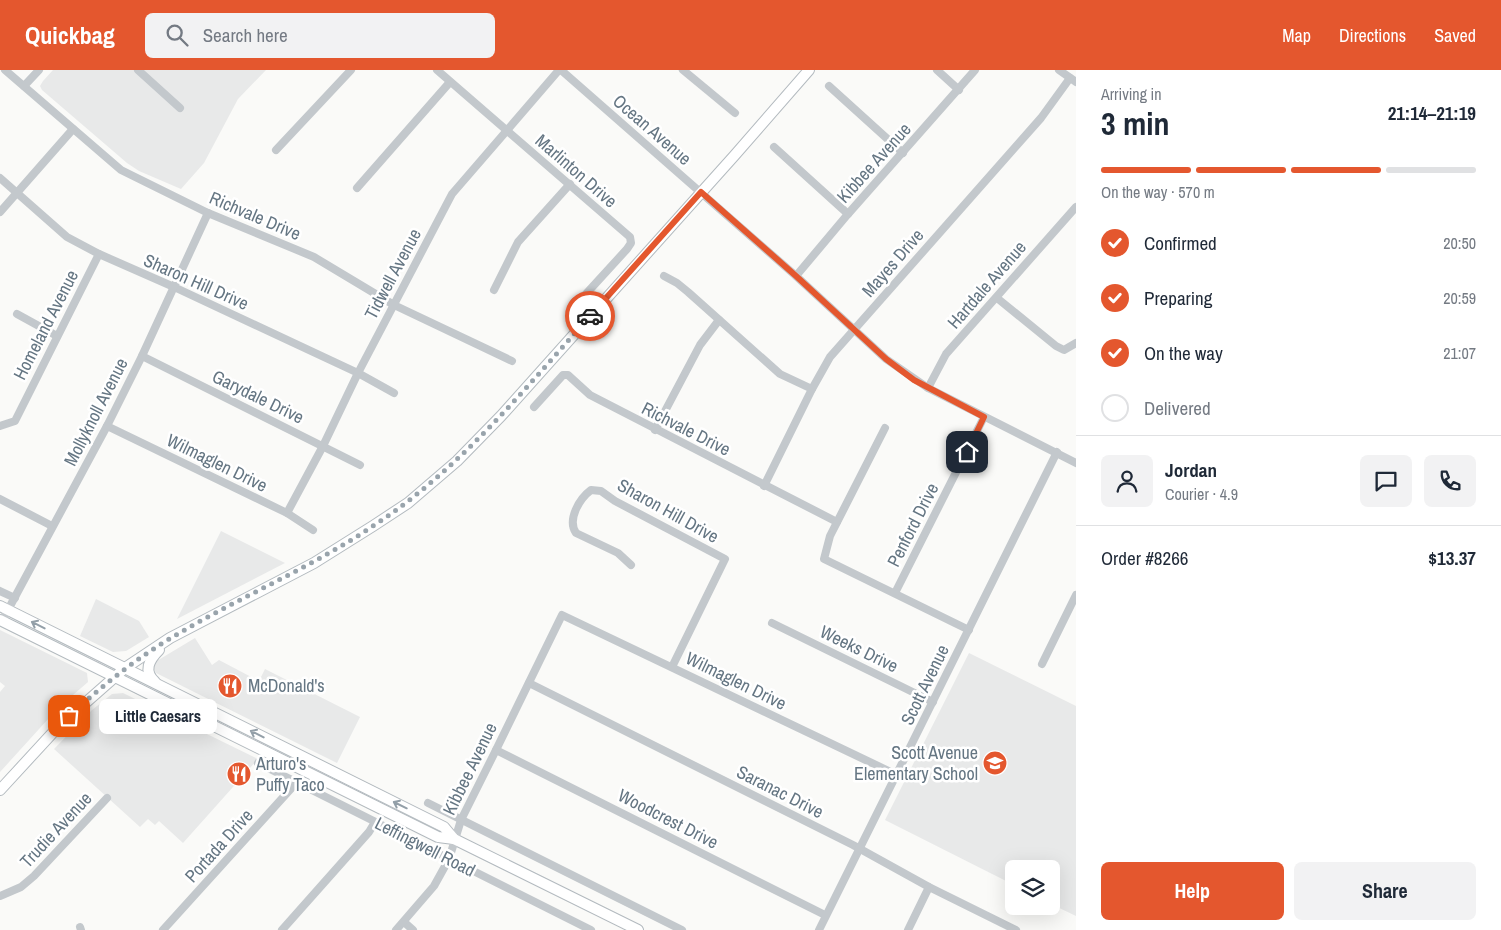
<!DOCTYPE html>
<meta charset="utf-8">
<style>
:root{--surface:#fff;--page:#f2f2f3;--text:#1f2937;--muted:#747a83;--line:#e0e1e3;--accent:#e4572e}
body{margin:0;font-family:"Archivo Narrow",sans-serif;background:var(--page);color:var(--text);height:100vh;display:flex;flex-direction:column;font-size:19px;white-space:nowrap}
*{box-sizing:border-box;margin:0}
p{font-size:16px;color:var(--muted)}
.icon{flex:none;width:28px;height:28px;fill:none;stroke:currentColor;stroke-width:2;stroke-linecap:round;stroke-linejoin:round}
.map{position:relative;flex:1;overflow:hidden}
.side{display:flex;flex-direction:column;background:var(--surface);width:425px}
.side>*{flex:none}
.buttons{position:absolute;left:1005px;top:790px;display:grid;gap:10px}
.buttons a{display:grid;place-items:center;width:55px;height:55px;border-radius:8px;background:var(--surface);box-shadow:0 5px 20px #0002;font-size:25px}
.pin{position:absolute;display:grid;place-items:center;width:42px;height:42px;color:#fff;margin:-21px;border-radius:10px;box-shadow:0 2px 8px #0006}
.courier{position:absolute;display:grid;place-items:center;width:50px;height:50px;margin:-25px;border:4px solid #e4572e;border-radius:50%;background:#fff;color:#222;box-shadow:0 1px 6px #0007}
.bubble{position:absolute;height:35px;border-radius:8px;background:var(--surface);box-shadow:0 5px 20px #0002;font-size:16px;font-weight:800;line-height:35px;text-align:center}
.headline em{font-style:normal;font-weight:800}
.headline div{display:flex;flex-direction:column-reverse}
.headline{display:flex;align-items:center;justify-content:space-between;height:85px;padding:0 25px}
h1{font-size:32px;font-weight:800;line-height:38px}
.bar{display:grid;grid-template-columns:repeat(4,1fr);gap:8px 5px;align-content:center;height:60px;padding:0 25px}
.bar i{height:6px;border-radius:4px;background:var(--line)}
.bar .selected{background:var(--accent)}
.bar p{grid-column:span 4}
.line{display:flex;align-items:center;gap:12px;padding:0 25px;border-top:1px solid var(--line)}
.line div{flex:1}
.round{display:grid;place-items:center;flex:none;width:52px;height:52px;border-radius:8px;background:var(--page)}
ol{padding:0 25px;list-style:none}
li{display:flex;align-items:center;gap:15px;height:55px}
li p{margin-inline-start:auto}
li .icon{padding:5px;border-radius:50%;background:var(--accent);color:#fff;stroke-width:4}
li:last-child{color:var(--muted)}
li i{width:28px;height:28px;border:2px solid var(--line);border-radius:50%}
.button{display:flex;gap:10px;margin-top:auto;padding:10px 25px}
.button a{flex:1;height:58px;border-radius:8px;background:var(--accent);color:#fff;font-size:20px;font-weight:800;line-height:58px;text-align:center}
.button a+a{background:var(--page);color:var(--text)}
header{display:flex;align-items:center;gap:30px;box-sizing:border-box;height:70px;padding:0 25px;background:var(--accent);color:#fff}
header strong{font-size:24px}
nav{display:flex;gap:28px;margin-inline-start:auto;font-size:18px}
.search{width:350px;height:45px;background:var(--page);display:flex;align-items:center;gap:12px;box-sizing:border-box;padding:0 18px;border-radius:8px;color:var(--muted);font-size:19px}
main{display:flex;flex:1;min-height:0}
.map>svg:first-child{display:block}
.built{fill:#e8e9e9}
.lines{fill:none;stroke-linecap:round;stroke-linejoin:round}
.secondary-casing{stroke:#b3babf;stroke-width:12}
.minor{stroke:#c3c8cc;stroke-width:8}
.secondary{stroke:#fff;stroke-width:10}
.oneway{stroke:#939fa8}
.done{stroke:#99a4ac;stroke-width:5;stroke-dasharray:0 9}
.route{stroke:#e4572e;stroke-width:6}
.labels{text-anchor:middle;stroke-width:5;stroke-linejoin:round;paint-order:stroke}
.street-label{font-size:18px;fill:#657683;stroke:#fff}
.poi-label{font-size:18px;fill:#657683;stroke:#fff;text-anchor:start}
</style>
<header>
<strong>Quickbag</strong>
<div class="search"><svg class="icon" aria-label="search" viewBox="0 0 24 24"><circle cx="10" cy="10" r="6"/><path d="M15 15l6 6"/></svg>Search here</div>
<nav><a>Map</a><a>Directions</a><a>Saved</a></nav>
</header>
<main>
<div class="map">
<svg width="1076" height="860" viewBox="0 0 1076 860">
<rect width="100%" height="100%" fill="#fafaf8"/>
<!-- built -->
<g class="built">
<polygon points="53,0 266,0 238,29 204,93 181,119 139,101 127,93 42,20 40,16 43,11"/>
<polygon points="221,461 285,493 177,549"/>
<polygon points="96,529 139,551 149,567 126,581 113,582 80,566"/>
<polygon points="0,560 87,603 88,612 59,637 0,702 0,622 5,616 0,612"/>
<polygon points="195,568 212,595 219,590 259,611 265,599 360,647 337,693 156,603 153,598 155,592"/>
<polygon points="969,583 1076,636 1076,846 1051,834 1051,799 1014,799 1014,815 885,750"/>
<polygon points="123,623 258,689 183,773 159,751 155,755 148,749 140,757 54,679 92,640 112,624"/>
</g>
<g class="lines">
<defs>
<g id="secondary">
<polyline points="0,536 444,757 454,769 638,860"/>
<polyline points="0,550 438,767 454,769"/>
<path d="M155 612C143 601 149 590 159 580"/>
<polyline points="0,720 58,657 125,598 170,568 314,493 373,456 408,433 457,391 501,346 734,86 809,0"/>
</g>
</defs>
<!-- secondary casing -->
<use href="#secondary" class="secondary-casing"/>
<!-- minor -->
<g class="minor">
<polyline points="5,0 121,100 208,143 314,187 394,235 512,291"/>
<polyline points="138,0 180,38"/>
<polyline points="437,0 630,167 631,173 627,179 585,225 574,232"/>
<polyline points="561,0 796,206 886,289 928,318 1076,393"/>
<polyline points="683,0 735,43"/>
<polyline points="937,0 959,20"/>
<polyline points="1059,0 1076,12"/>
<polyline points="24,16 39,0"/>
<polyline points="829,16 903,83"/>
<polyline points="774,77 848,144"/>
<polyline points="276,80 351,0"/>
<polyline points="0,108 67,167 99,184 174,217 358,303 394,323"/>
<polyline points="357,118 450,12"/>
<polyline points="0,142 73,59"/>
<polyline points="664,206 677,213 688,222 780,304 812,319"/>
<polyline points="796,206 848,144 975,0"/>
<polyline points="494,220 518,172 570,114"/>
<polyline points="997,228 1056,276 1064,280 1076,273"/>
<polyline points="17,244 57,266"/>
<polyline points="142,286 360,395"/>
<polyline points="928,318 946,284 1076,137"/>
<polyline points="534,337 563,305 568,305 590,325 837,452"/>
<polyline points="0,356 15,351 99,184"/>
<polyline points="107,356 287,443 313,460"/>
<polyline points="885,358 830,466 824,489 969,560"/>
<polyline points="655,360 700,275 719,250"/>
<polyline points="764,416 812,319 830,287 1041,48 1070,8"/>
<polyline points="0,429 52,456"/>
<polyline points="287,443 323,376 358,303 452,124 559,0"/>
<path d="M631 495 618 483 576 463C567 450 579 429 591 420L601 421 615 431 725 489 672 597"/>
<polyline points="0,521 15,528"/>
<polyline points="895,523 984,347"/>
<polyline points="2,551 107,356 142,286 208,143"/>
<polyline points="772,553 933,632"/>
<polyline points="1042,594 1076,525"/>
<polyline points="529,613 853,775 929,817 1016,860"/>
<polyline points="496,680 825,845"/>
<polyline points="258,693 591,860"/>
<polyline points="428,733 682,860"/>
<polyline points="0,826 21,817 34,806 107,728"/>
<polyline points="404,852 413,860"/>
<polyline points="80,857 81,860"/>
<polyline points="163,860 297,712"/>
<polyline points="282,860 369,762 375,752"/>
<polyline points="396,860 434,816 449,789 461,750 496,680 562,545 897,705"/>
<polyline points="819,860 1057,382"/>
<polyline points="908,860 929,817"/>
</g>
<!-- secondary -->
<use href="#secondary" class="secondary"/>
</g>
<!-- one-way arrows -->
<defs><path id="oneway-shaft" d="M-6 0H5M1.5-3L5.5 0L1.5 3" fill="none" stroke-width="1.6" stroke-linecap="round" stroke-linejoin="round" transform="scale(1.25)"/></defs>
<g class="oneway">
<use href="#oneway-shaft" transform="translate(38 555) rotate(-153)"/>
<use href="#oneway-shaft" transform="translate(257 664) rotate(-153)"/>
<use href="#oneway-shaft" transform="translate(400 735) rotate(-154)"/>
</g>
<g class="lines">
<!-- done -->
<path class="done" d="M69 646C101 617 134 590 171 568 237 528 309 499 373 456 459 400 523 321 590 246"/>
<!-- route -->
<polyline class="route" points="590,246 701,122 796,206 886,289 914,310 984,347 967,382"/>
</g>
<!-- icons -->
<defs>
<symbol id="restaurant-disc" viewBox="-11 -11 22 22"><circle r="9.5" fill="#e4572e" stroke="#fff"/><path d="M-5-6h1v4h1v-4h1v4h1v-4h1v5L-1.5 .5V6h-2V.5L-5-1ZM5-6V6H3V1.5H1.5Q1.5-4 5-6Z" fill="#fff"/></symbol>
<symbol id="school-disc" viewBox="-11 -11 22 22"><circle r="9.5" fill="#e4572e" stroke="#fff"/><path d="M0-5L7-2L0 1L-7-2ZM-4 1L0 2.5L4 1V4Q0 6-4 4Z" fill="#fff"/></symbol>
</defs>
<g fill-rule="evenodd">
<use href="#restaurant-disc" x="216" y="602" width="28" height="28"/>
<use href="#school-disc" x="981" y="679" width="28" height="28"/>
<use href="#restaurant-disc" x="225" y="690" width="28" height="28"/>
</g>
<g class="labels">
<!-- street labels -->
<g class="street-label">
<text transform="translate(652 60) rotate(41)" y="6">Ocean Avenue</text>
<text transform="translate(874 93) rotate(-48)" y="6">Kibbee Avenue</text>
<text transform="translate(576 101) rotate(41)" y="6">Marlinton Drive</text>
<text transform="translate(255 146) rotate(23)" y="6">Richvale Drive</text>
<text transform="translate(893 193) rotate(-49)" y="6">Mayes Drive</text>
<text transform="translate(393 204) rotate(-62)" y="6">Tidwell Avenue</text>
<text transform="translate(196 212) rotate(24)" y="6">Sharon Hill Drive</text>
<text transform="translate(987 215) rotate(-49)" y="6">Hartdale Avenue</text>
<text transform="translate(46 255) rotate(-63)" y="6">Homeland Avenue</text>
<text transform="translate(258 327) rotate(26)" y="6">Garydale Drive</text>
<text transform="translate(96 342) rotate(-63)" y="6">Mollyknoll Avenue</text>
<text transform="translate(686 359) rotate(27)" y="6">Richvale Drive</text>
<text transform="translate(217 393) rotate(26)" y="6">Wilmaglen Drive</text>
<text transform="translate(668 441) rotate(29)" y="6">Sharon Hill Drive</text>
<text transform="translate(913 455) rotate(-63)" y="6">Penford Drive</text>
<text transform="translate(859 579) rotate(26)" y="6">Weeks Drive</text>
<text transform="translate(736 611) rotate(26)" y="6">Wilmaglen Drive</text>
<text transform="translate(925 615) rotate(-64)" y="6">Scott Avenue</text>
<text transform="translate(470 699) rotate(-64)" y="6">Kibbee Avenue</text>
<text transform="translate(780 722) rotate(27)" y="6">Saranac Drive</text>
<text transform="translate(668 749) rotate(27)" y="6">Woodcrest Drive</text>
<text transform="translate(56 760) rotate(-47)" y="6">Trudie Avenue</text>
<text transform="translate(219 776) rotate(-48)" y="6">Portada Drive</text>
<text transform="translate(425 777) rotate(27)" y="6">Leffingwell Road</text>
</g>
<!-- poi labels -->
<g class="poi-label">
<text x="248" y="622">McDonald's</text>
<text x="978" y="689" text-anchor="end">Scott Avenue<tspan x="978" dy="21">Elementary School</tspan></text>
<text x="256" y="700">Arturo's<tspan x="256" dy="21">Puffy Taco</tspan></text>
</g>
</g>
</svg>
<div class="buttons">
<a><svg class="icon" aria-label="layers" viewBox="0 0 24 24"><path d="M12 4l9 5-9 5-9-5zM3 14l9 5 9-5"/></svg></a>
</div>
<div class="pin" style="left:69px;top:646px;background:#ea580c"><svg class="icon" aria-label="bag" viewBox="0 0 24 24"><path d="M5 8h14l-1 12H6zM9 8a3 3 0 0 1 6 0"/></svg></div>
<div class="pin" style="left:967px;top:382px;background:#1f2937"><svg class="icon" aria-label="home" viewBox="0 0 24 24"><path d="M3 11l9-7 9 7M6 9v11h12V9"/></svg></div>
<div class="courier" style="left:590px;top:246px"><svg class="icon" aria-label="car" viewBox="0 0 24 24"><path d="M5 17H2v-5l4-1 3-4h7l3 4 3 1v5h-3M9 17h6M6 11h13"/><circle cx="7" cy="17" r="2"/><circle cx="17" cy="17" r="2"/></svg></div>
<div class="bubble" style="left:99px;top:629px;width:118px">Little Caesars</div>
</div>
<section class="side">
<div class="headline"><div><h1>3 min</h1><p>Arriving in</p></div><em>21:14–21:19</em></div>
<div class="bar"><i class="selected"></i><i class="selected"></i><i class="selected"></i><i></i><p>On the way · 570 m</p></div>
<ol>
<li><svg class="icon" aria-label="check" viewBox="0 0 24 24"><path d="M5 12l5 5 9-10"/></svg>Confirmed<p>20:50</p></li>
<li><svg class="icon" aria-label="check" viewBox="0 0 24 24"><path d="M5 12l5 5 9-10"/></svg>Preparing<p>20:59</p></li>
<li><svg class="icon" aria-label="check" viewBox="0 0 24 24"><path d="M5 12l5 5 9-10"/></svg>On the way<p>21:07</p></li>
<li><i></i>Delivered</li>
</ol>
<div class="line" style="height:90px"><a class="round"><svg class="icon" aria-label="person" viewBox="0 0 24 24"><circle cx="12" cy="8" r="4"/><path d="M4 21q1-7 8-7t8 7"/></svg></a><div><b>Jordan</b><p>Courier · 4.9</p></div><a class="round"><svg class="icon" aria-label="chat" viewBox="0 0 24 24"><path d="M4 5h16v11H9l-5 4z"/></svg></a><a class="round"><svg class="icon" aria-label="phone" viewBox="0 0 24 24"><path d="M5 4h4l2 5-3 2q2 4 5 5l2-3 5 2v4C11 20 4 13 5 4z"/></svg></a></div>
<div class="line" style="height:65px"><div>Order #8266</div><b>$13.37</b></div>
<div class="button"><a>Help</a><a>Share</a></div>
</section>
</main>
